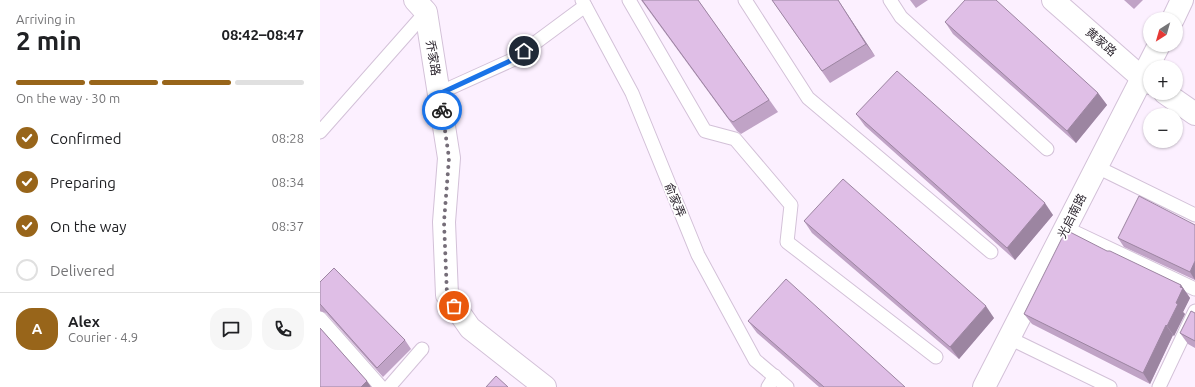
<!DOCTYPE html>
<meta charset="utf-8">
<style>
:root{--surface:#fff;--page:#f6f6f6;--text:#202124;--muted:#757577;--line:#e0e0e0;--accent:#98651a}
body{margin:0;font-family:Ubuntu,"Noto Sans SC",sans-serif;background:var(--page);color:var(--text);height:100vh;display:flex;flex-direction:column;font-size:15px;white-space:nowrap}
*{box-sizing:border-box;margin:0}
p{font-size:13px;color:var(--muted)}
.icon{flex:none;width:22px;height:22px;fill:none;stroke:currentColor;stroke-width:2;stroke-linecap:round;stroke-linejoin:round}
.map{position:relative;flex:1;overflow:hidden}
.panel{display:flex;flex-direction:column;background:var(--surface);width:320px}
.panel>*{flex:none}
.needle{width:26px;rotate:217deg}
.controls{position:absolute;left:823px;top:12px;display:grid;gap:8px}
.controls a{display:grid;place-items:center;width:40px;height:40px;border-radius:50%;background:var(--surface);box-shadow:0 1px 3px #0004;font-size:20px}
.pin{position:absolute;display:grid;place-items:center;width:34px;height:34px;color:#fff;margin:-17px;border:2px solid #fff;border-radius:50%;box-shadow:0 1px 4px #0007}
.courier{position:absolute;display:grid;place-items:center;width:40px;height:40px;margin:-20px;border:3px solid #1a73e8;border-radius:50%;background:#fff;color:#222;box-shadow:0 1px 5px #0007}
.overview em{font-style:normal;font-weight:700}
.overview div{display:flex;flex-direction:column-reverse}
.overview{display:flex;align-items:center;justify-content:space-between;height:68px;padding:0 16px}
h1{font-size:26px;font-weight:700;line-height:30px}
.bar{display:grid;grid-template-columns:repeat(4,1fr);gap:6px 4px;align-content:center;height:48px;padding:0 16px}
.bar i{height:5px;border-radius:3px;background:var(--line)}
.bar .active{background:var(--accent)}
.bar p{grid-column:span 4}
.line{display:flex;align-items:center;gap:10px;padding:0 16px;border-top:1px solid var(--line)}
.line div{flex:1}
.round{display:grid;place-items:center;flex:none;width:42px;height:42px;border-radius:16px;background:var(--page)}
ol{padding:0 16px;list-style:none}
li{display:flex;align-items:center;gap:12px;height:44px}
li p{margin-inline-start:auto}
li .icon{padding:4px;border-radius:50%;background:var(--accent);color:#fff;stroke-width:4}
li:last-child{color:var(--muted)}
li i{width:22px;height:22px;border:2px solid var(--line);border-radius:50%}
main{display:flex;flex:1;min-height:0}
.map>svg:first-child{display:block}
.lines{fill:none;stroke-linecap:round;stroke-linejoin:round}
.service-casing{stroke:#d3c1d8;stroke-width:15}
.minor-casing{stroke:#d3c1d8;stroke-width:24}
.service{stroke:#fff;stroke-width:13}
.minor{stroke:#fff;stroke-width:22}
.wall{fill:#c0a3c6}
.shaded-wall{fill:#9c85a1}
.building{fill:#dfbee6;stroke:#9c85a1}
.done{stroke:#756d78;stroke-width:4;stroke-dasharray:0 7.2}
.route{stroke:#1a73e8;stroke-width:5}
.labels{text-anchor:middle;stroke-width:3.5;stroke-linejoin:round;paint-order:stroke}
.street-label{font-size:12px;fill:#2d262f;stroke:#fff}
</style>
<main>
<section class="panel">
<div class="overview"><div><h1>2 min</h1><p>Arriving in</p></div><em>08:42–08:47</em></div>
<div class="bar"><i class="active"></i><i class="active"></i><i class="active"></i><i></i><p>On the way · 30 m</p></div>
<ol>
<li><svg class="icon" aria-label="check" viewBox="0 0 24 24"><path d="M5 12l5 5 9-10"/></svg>Confirmed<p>08:28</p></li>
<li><svg class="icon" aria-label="check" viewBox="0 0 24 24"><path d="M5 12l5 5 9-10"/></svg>Preparing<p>08:34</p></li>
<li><svg class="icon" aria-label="check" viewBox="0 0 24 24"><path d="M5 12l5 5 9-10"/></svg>On the way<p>08:37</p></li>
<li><i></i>Delivered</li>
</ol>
<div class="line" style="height:72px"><b class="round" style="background:var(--accent);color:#fff">A</b><div><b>Alex</b><p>Courier · 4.9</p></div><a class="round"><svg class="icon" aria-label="chat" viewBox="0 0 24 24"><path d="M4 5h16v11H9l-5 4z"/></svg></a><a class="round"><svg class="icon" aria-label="phone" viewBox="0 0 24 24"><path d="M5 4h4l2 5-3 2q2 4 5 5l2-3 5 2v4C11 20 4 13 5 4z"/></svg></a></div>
</section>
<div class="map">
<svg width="875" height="387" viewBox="0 0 875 387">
<rect width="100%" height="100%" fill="#fcf0ff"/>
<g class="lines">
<defs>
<g id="service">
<polyline points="262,0 312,93 378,255 435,360 467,387"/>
<polyline points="309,0 385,131 415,139 471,205 467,242 616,357"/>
<polyline points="425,0 488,98 671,252"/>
<polyline points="570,0 581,17 727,149"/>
<polyline points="119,93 192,60 265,6"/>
<polyline points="0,132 106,12"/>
<polyline points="777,167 875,215"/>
<polyline points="746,228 875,289"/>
<polyline points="0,318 61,387"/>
<polyline points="689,338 790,387"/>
<polyline points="69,387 102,349"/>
<polyline points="448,387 455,376"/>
<polyline points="839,387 875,311"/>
</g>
<g id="minor">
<polyline points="95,0 106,12 129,158 124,222 127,295 150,328 225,387"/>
<polyline points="733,0 822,78 830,83"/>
<polyline points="853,19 862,0"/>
<polyline points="845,93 875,114"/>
<polyline points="664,387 839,45"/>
</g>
</defs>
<!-- service casing -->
<use href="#service" class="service-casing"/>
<!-- minor casing -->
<use href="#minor" class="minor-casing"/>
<!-- service -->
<use href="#service" class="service"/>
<!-- minor -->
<use href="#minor" class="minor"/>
</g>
<!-- wall -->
<g class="wall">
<polygon points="321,0 378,0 458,112 421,134 417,131"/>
<polygon points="452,0 518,0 555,56 510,83"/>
<polygon points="590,0 608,0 596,8"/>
<polygon points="804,0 823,0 814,9"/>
<polygon points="625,22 778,93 787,105 756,143 633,34"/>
<polygon points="536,114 733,215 695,260 545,126"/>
<polygon points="484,221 674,318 639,359 492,233"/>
<polygon points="875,225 875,280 804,247 798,238"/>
<polygon points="787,251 861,285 870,298 863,312 865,314 854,336 853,335 830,384 712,324 704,314"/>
<polygon points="0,282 85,340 91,349 63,377 6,313 0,311"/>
<polygon points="875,313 875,348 868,344 860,333"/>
<polygon points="428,321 585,387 499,387 437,333"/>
</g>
<!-- shaded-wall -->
<g class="shaded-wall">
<polygon points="518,0 555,56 546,44"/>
<polygon points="778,93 787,105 756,143 747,131"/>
<polygon points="725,203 733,215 695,260 687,248"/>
<polygon points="875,261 875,280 870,272"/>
<polygon points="861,285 870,298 863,312 865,314 854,336 847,326 856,303"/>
<polygon points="666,306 674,318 639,359 630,347"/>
<polygon points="846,325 853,335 830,384 823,373"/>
<polygon points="47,381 51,387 41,387"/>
</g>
<!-- building -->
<g class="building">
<polygon points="322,0 378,0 449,100 413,122 409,119"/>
<polygon points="452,0 518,0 546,44 502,71"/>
<polygon points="645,0 676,0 778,93 747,131 625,22"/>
<polygon points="577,71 725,203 687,248 536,114"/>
<polygon points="523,179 666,306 630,347 484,221"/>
<polygon points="819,196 875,225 875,261 870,272 798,238"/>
<polygon points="746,230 787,251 790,251 861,285 860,287 863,288 856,303 858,304 847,326 846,325 823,373 704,314"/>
<polygon points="14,268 85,340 57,368 0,304 0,282"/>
<polygon points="466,279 585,387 504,387 428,321"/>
<polygon points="871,311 875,313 875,341 860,333"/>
<polygon points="0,328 47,381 41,387 0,387"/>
<polygon points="176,376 188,387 166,387"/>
</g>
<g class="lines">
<!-- done -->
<polyline class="done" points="122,110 129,158 124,222 127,295 134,306"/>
<!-- route -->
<polyline class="route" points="122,110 119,94 192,60 204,51"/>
</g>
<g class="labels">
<!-- street labels -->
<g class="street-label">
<text transform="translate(781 42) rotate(41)" y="4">黄家路</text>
<text transform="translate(113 58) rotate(80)" y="4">乔家路</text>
<text transform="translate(355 200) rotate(68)" y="4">俞家弄</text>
<text transform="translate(752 216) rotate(-63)" y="4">光启南路</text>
</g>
</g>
</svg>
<div class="controls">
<a><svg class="needle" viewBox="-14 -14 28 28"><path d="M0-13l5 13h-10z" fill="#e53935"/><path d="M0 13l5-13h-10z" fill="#757577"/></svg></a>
<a>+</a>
<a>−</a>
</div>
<div class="pin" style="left:134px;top:306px;background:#ea580c"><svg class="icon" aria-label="bag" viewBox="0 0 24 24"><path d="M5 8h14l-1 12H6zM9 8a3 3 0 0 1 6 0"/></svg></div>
<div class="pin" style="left:204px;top:51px;background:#1f2937"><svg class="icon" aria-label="home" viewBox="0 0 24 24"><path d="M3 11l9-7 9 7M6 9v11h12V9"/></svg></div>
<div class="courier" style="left:122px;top:110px"><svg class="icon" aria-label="bike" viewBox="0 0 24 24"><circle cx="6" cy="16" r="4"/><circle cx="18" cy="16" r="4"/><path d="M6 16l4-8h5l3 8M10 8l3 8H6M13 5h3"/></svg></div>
</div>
</main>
